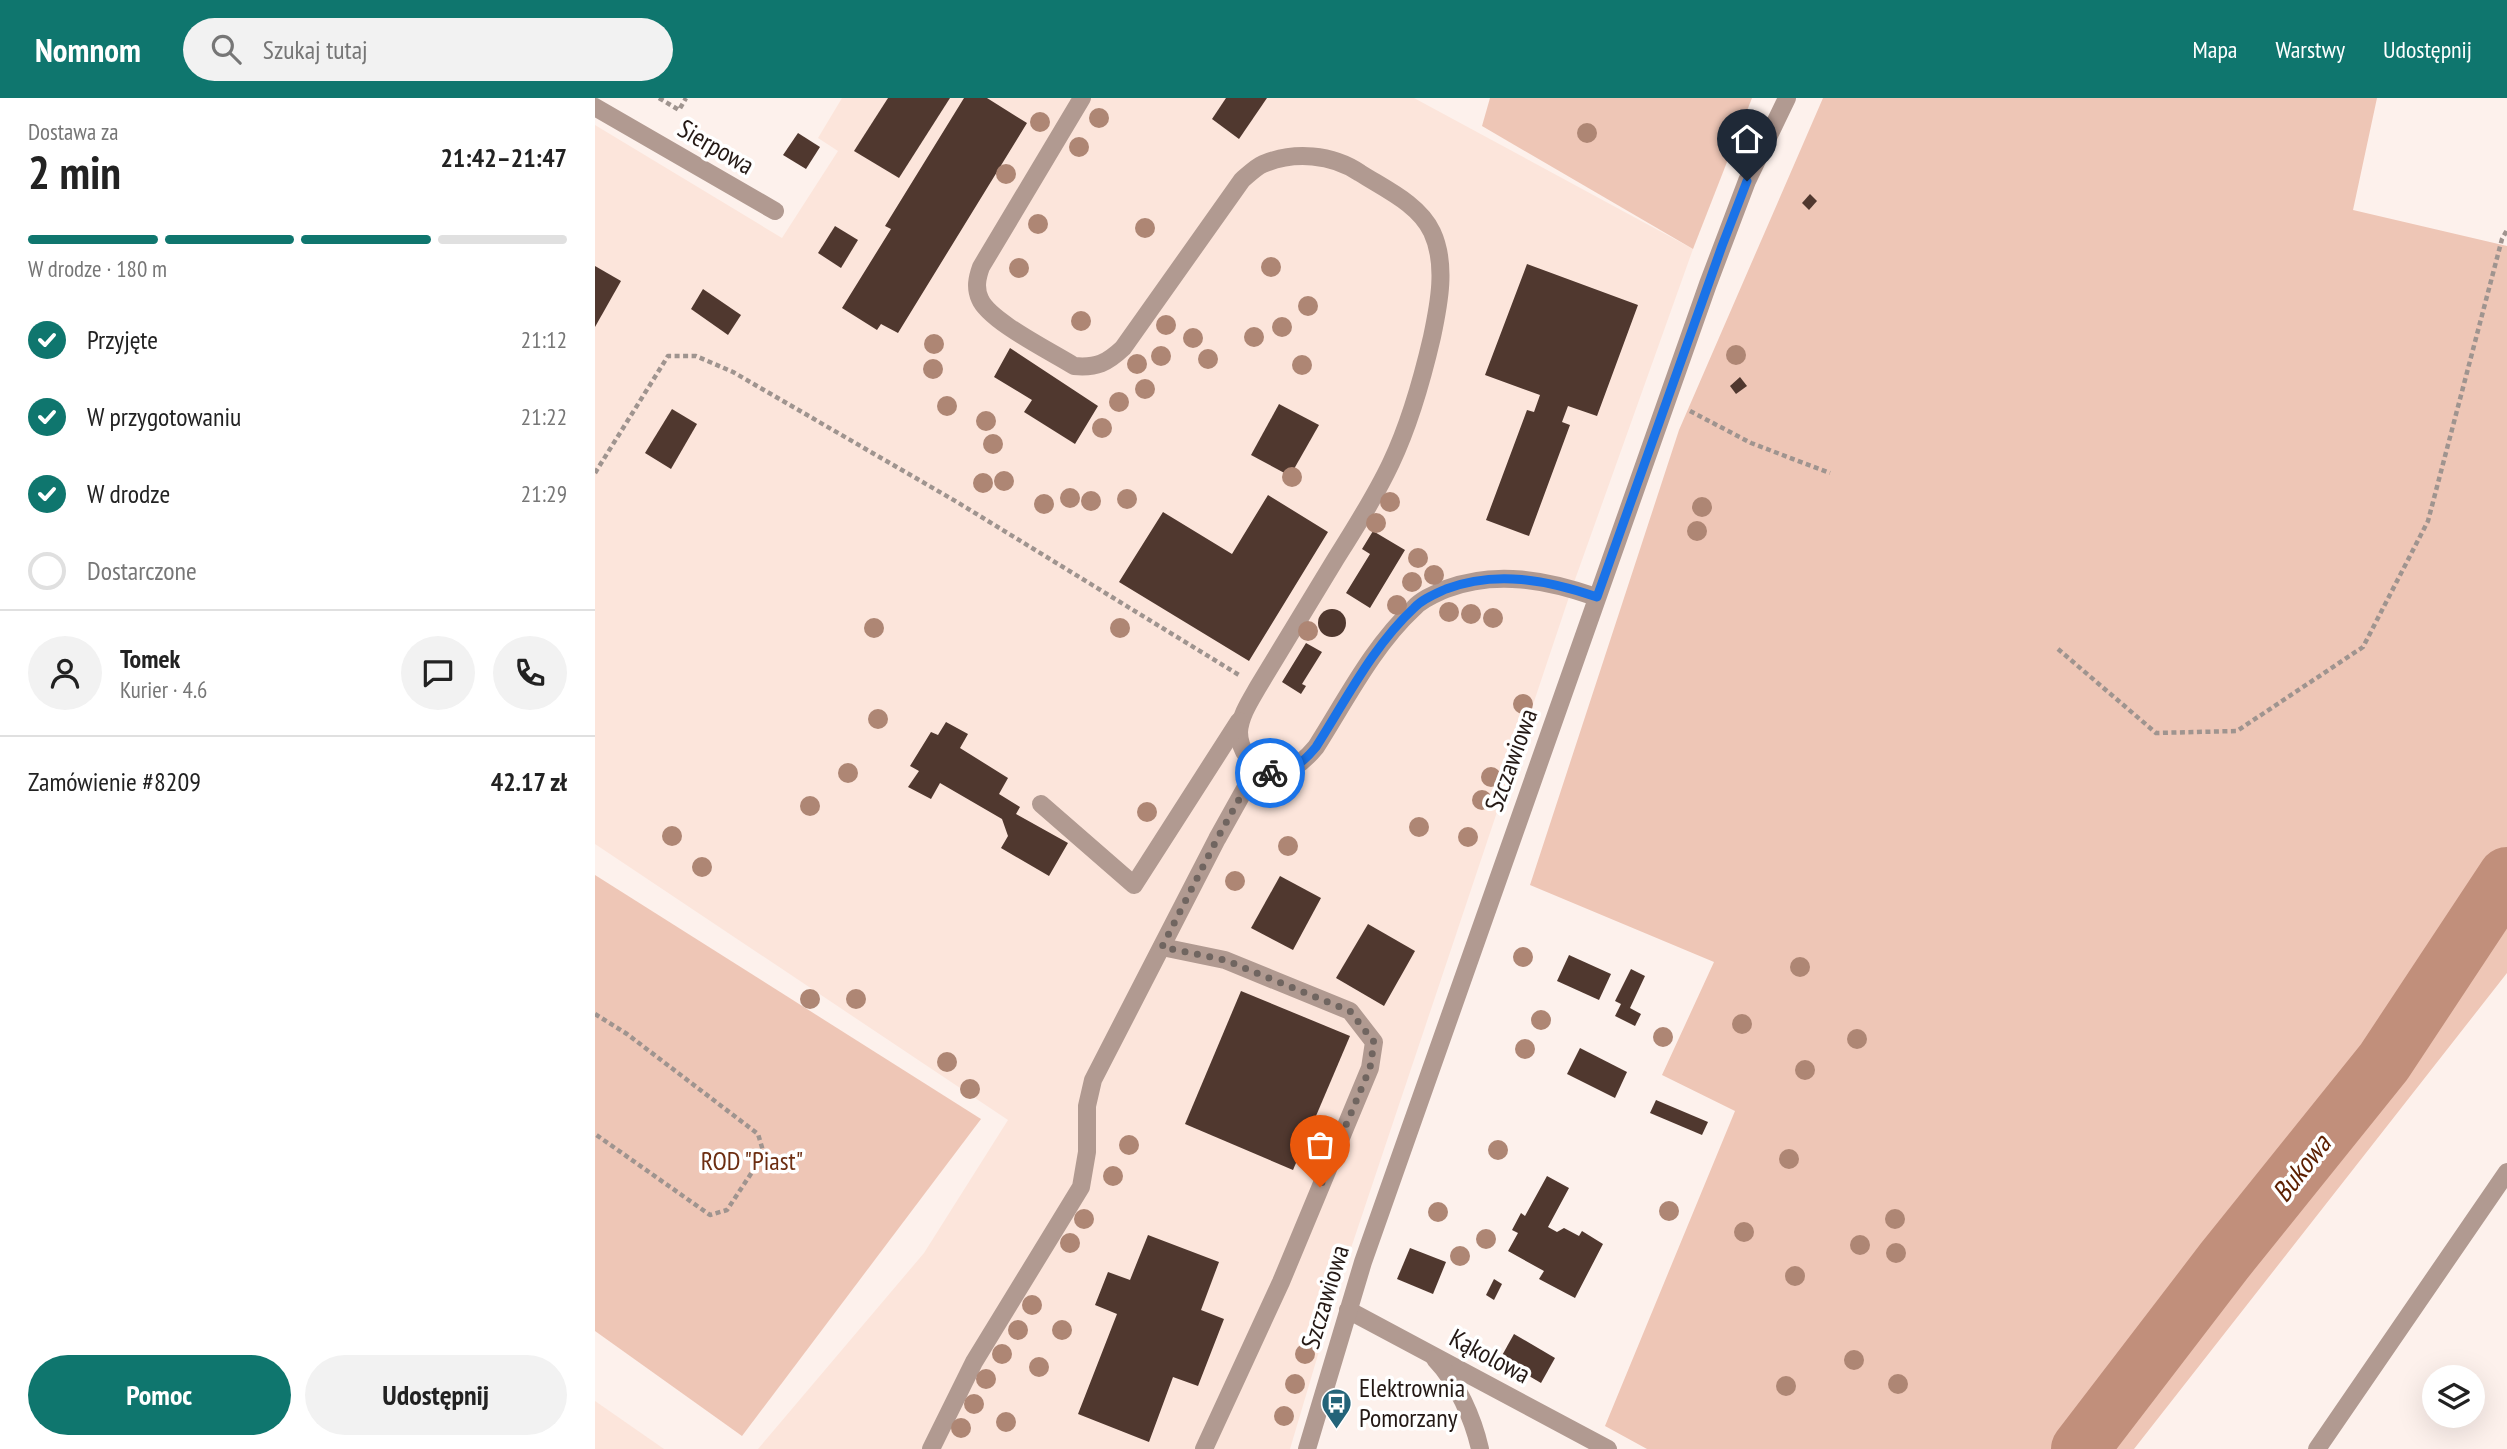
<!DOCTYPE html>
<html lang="pl">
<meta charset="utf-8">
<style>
:root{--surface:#fff;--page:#f2f2f2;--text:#222;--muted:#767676;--line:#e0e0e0;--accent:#0f766e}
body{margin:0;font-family:"PT Sans Narrow",sans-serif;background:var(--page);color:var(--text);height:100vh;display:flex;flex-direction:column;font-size:26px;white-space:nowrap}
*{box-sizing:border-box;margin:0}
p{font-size:23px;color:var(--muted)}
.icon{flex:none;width:38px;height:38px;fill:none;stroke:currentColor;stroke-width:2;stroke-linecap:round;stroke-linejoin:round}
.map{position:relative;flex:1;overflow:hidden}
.drawer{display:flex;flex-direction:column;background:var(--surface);width:595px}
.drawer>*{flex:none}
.fabs{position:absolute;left:1827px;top:1267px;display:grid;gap:14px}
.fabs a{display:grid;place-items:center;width:63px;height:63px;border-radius:50%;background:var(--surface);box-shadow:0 7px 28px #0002;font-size:35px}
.pin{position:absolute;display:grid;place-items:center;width:60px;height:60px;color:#fff;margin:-72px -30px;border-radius:50% 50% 50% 0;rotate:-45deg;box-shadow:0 0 7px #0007}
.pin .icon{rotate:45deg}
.courier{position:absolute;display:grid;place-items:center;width:70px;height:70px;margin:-35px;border:5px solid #1a73e8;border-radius:50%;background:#fff;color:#222;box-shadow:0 2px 9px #0007}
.summary em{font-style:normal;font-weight:700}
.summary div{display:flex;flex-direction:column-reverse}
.summary{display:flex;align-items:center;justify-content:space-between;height:119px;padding:0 28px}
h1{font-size:46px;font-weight:700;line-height:52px}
.bar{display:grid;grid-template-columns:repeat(4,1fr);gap:10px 7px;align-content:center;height:84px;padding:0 28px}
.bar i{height:9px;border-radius:5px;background:var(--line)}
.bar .active{background:var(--accent)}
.bar p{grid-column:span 4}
.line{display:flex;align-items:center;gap:18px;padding:0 28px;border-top:2px solid var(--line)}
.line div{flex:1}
.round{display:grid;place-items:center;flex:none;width:74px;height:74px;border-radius:37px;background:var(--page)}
ol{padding:0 28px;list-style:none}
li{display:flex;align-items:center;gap:21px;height:77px}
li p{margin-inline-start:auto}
li .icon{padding:7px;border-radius:50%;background:var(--accent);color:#fff;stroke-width:4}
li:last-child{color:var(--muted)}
li i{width:38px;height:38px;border:4px solid var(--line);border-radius:50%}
.action{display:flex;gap:14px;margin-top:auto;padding:14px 28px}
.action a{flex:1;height:80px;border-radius:42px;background:var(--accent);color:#fff;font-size:28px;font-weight:700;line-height:80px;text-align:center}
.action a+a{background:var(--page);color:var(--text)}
header{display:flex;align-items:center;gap:42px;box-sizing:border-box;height:98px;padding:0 35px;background:var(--accent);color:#fff}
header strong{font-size:33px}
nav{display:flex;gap:38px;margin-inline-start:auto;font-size:24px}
.search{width:490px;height:63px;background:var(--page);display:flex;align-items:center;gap:18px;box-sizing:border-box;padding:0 24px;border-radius:38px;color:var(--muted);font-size:26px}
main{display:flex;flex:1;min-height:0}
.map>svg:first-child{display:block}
.built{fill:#fce5db}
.green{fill:#eec6b6}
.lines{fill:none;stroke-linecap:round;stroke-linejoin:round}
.river{stroke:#c18f7b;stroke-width:58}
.building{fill:#50382f}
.path{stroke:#9f948f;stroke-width:4.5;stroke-dasharray:5 3.5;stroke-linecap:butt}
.minor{stroke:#b19a91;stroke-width:18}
.tree{fill:#ae8674}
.done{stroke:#706560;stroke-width:7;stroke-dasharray:0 12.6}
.route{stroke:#1a73e8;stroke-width:9}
.labels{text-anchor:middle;stroke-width:7;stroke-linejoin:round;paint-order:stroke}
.street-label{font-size:26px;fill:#241915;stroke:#fff}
.park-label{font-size:26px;fill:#6d2e12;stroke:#fff}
.poi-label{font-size:26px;fill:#241915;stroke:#fff;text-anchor:start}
.water-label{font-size:28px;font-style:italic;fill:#5c1f00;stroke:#fff}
</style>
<header>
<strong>Nomnom</strong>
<div class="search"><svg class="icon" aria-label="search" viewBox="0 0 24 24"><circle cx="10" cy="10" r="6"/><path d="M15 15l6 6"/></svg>Szukaj tutaj</div>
<nav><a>Mapa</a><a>Warstwy</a><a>Udostępnij</a></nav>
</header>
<main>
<section class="drawer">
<div class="summary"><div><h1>2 min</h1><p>Dostawa za</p></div><em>21:42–21:47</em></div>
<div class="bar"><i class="active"></i><i class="active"></i><i class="active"></i><i></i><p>W drodze · 180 m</p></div>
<ol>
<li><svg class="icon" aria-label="check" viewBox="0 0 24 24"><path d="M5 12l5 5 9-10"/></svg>Przyjęte<p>21:12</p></li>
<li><svg class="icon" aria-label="check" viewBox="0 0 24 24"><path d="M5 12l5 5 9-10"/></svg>W przygotowaniu<p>21:22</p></li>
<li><svg class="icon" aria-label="check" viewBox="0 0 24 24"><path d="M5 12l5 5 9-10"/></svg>W drodze<p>21:29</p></li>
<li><i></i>Dostarczone</li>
</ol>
<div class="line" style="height:126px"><a class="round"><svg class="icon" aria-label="person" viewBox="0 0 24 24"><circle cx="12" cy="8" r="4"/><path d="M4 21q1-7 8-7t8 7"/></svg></a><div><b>Tomek</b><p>Kurier · 4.6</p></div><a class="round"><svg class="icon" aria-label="chat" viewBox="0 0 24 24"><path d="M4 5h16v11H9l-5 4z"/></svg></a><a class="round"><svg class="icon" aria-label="phone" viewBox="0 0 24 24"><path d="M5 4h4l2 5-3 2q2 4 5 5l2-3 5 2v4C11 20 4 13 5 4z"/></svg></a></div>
<div class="line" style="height:91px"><div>Zamówienie #8209</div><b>42.17 zł</b></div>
<div class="action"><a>Pomoc</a><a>Udostępnij</a></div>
</section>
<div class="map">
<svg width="1912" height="1351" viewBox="0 0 1912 1351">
<rect width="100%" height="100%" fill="#fdf1ec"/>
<!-- built -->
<g class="built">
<polygon points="247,0 819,0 1098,151 977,490 744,1186 695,1351 163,1351 329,1155 413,1022 0,746 0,27 187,140 243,53 223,40"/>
<polygon points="0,1303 69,1351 0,1351"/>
</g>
<!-- green -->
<g class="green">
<polygon points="895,0 1157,0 1098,151 887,28"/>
<polygon points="1228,0 1782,0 1758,112 1912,148 1912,875 1539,1351 1052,1351 1010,1328 1140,1013 1067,977 1119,864 935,787 1084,332"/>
<polygon points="0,777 386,1021 147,1338 0,1233"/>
</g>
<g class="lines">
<!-- river -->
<polyline class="river" points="1485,1351 1629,1163 1789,964 1912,778"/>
</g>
<!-- building -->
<g class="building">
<polygon points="293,0 355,0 304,80 259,53"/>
<polygon points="369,0 392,0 432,25 303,235 286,226 282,232 247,210 296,131 290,128"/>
<polygon points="631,0 672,0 644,41 617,21"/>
<polygon points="203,35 225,49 211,71 188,57"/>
<polygon points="1215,96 1222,103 1214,112 1207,105"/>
<polygon points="240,128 263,142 246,170 223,155"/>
<polygon points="932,166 1043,207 1002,318 973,308 967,324 975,327 934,438 891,422 932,312 939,314 945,297 890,277"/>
<polygon points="0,168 26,183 0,229"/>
<polygon points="108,191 146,217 133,237 96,211"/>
<polygon points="415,250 503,308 480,346 429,314 437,302 399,279"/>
<polygon points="1145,279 1152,288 1141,296 1135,288"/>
<polygon points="684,306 724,327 695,378 656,357"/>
<polygon points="77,311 102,326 76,371 50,355"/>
<polygon points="673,397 733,434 654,563 524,484 568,414 637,456"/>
<polygon points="778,433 810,452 775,510 751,495 775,456 767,451"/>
<circle cx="737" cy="525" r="14"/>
<polygon points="711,545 727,554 707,586 711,588 706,596 687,584"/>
<polygon points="351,624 373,636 365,650 413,680 404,696 425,709 421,716 473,745 454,778 406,750 413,738 407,721 345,685 336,701 313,689 324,673 315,668 336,634 343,637"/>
<polygon points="685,778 726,800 698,852 656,830"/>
<polygon points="773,826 820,853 789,908 741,880"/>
<polygon points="974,857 1016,876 1004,902 962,883"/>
<polygon points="1036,871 1050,878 1035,910 1046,916 1040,928 1020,918 1026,906 1020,903"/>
<polygon points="646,893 755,938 698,1072 590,1026"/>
<polygon points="985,950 1032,974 1020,1000 972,976"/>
<polygon points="1061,1002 1113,1024 1107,1037 1055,1015"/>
<polygon points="952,1078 974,1090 953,1129 962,1134 969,1130 984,1138 987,1133 1008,1146 980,1200 944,1181 949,1173 913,1153 923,1135 917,1132 926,1115 930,1118"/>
<polygon points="553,1137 624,1164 606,1212 629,1221 603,1288 578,1279 554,1344 483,1316 522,1216 500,1207 513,1174 535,1182"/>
<polygon points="815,1150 851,1164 838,1196 802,1181"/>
<polygon points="899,1181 907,1186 899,1202 891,1197"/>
<polygon points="919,1236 960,1260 946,1285 905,1261"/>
</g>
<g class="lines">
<!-- path -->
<g class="path">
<polyline points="64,0 84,12 91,0"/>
<polyline points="1095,313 1156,345 1235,375"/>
<polyline points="0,375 73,258 101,258 138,274 362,404 644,577"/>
<polyline points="1463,551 1561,635 1642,633 1768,549 1833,423 1907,141 1912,132"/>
<polyline points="0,916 32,936 163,1036 169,1056 132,1112 115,1117 0,1036"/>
</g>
<!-- minor -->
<g class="minor">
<path d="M487 0 386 169C382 180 380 190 385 201 394 223 457 254 479 268 502 270 512 265 528 250L647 82C654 76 661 69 668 66 699 53 737 56 765 75 790 91 824 106 837 134 852 166 844 206 837 239 827 282 815 325 796 365 780 399 760 430 740 462 715 504 689 546 663 589 655 603 645 618 644 634 644 644 648 653 653 660 675 689 702 672 721 649 751 602 778 548 819 510 827 501 840 496 851 491 901 472 952 482 1001 499"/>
<polyline points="0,9 180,113"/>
<polyline points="446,706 539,787 644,623"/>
<polyline points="567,849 630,862 755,913 779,944 775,970 686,1184 609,1351"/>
<polyline points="753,1212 1013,1351"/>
<path d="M840 1261C862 1284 878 1320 885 1351"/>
<polyline points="336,1351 379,1264 486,1089 492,1054 492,1008 498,982 622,741 661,671"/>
<polyline points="712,1351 768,1164 1113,186 1152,83 1192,0"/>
<polyline points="1722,1351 1912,1074"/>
</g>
</g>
<!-- trees -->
<g class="tree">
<circle cx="504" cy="20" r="10"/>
<circle cx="445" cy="24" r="10"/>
<circle cx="992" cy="35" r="10"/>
<circle cx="484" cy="49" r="10"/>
<circle cx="411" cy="76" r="10"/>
<circle cx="443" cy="126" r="10"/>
<circle cx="550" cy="130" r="10"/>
<circle cx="676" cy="169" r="10"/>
<circle cx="424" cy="170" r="10"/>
<circle cx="713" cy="208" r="10"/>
<circle cx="486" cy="223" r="10"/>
<circle cx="571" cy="227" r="10"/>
<circle cx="687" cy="229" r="10"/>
<circle cx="659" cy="239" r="10"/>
<circle cx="598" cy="240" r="10"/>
<circle cx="339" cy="246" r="10"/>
<circle cx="1141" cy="257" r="10"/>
<circle cx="566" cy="258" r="10"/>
<circle cx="613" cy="261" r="10"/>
<circle cx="542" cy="266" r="10"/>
<circle cx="707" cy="267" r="10"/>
<circle cx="338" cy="271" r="10"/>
<circle cx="550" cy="291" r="10"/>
<circle cx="524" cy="304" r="10"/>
<circle cx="352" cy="308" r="10"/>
<circle cx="391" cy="323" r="10"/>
<circle cx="507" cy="330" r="10"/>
<circle cx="398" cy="346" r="10"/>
<circle cx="697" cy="379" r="10"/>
<circle cx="409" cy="383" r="10"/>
<circle cx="388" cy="385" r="10"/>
<circle cx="475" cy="400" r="10"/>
<circle cx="532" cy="401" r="10"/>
<circle cx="496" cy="403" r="10"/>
<circle cx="795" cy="404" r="10"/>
<circle cx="449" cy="406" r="10"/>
<circle cx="1107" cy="409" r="10"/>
<circle cx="781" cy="425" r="10"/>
<circle cx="1102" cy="433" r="10"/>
<circle cx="823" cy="460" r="10"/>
<circle cx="839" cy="477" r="10"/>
<circle cx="817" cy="484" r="10"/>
<circle cx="802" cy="507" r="10"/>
<circle cx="854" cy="514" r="10"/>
<circle cx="876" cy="516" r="10"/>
<circle cx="898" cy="520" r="10"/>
<circle cx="279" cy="530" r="10"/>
<circle cx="525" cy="530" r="10"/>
<circle cx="713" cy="533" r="10"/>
<circle cx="928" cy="606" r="10"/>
<circle cx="283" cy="621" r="10"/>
<circle cx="253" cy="675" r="10"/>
<circle cx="896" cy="679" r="10"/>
<circle cx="887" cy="702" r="10"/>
<circle cx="215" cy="708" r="10"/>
<circle cx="552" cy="714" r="10"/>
<circle cx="824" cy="729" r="10"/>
<circle cx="77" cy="738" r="10"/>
<circle cx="873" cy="739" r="10"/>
<circle cx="693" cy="748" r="10"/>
<circle cx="107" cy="769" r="10"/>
<circle cx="640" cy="783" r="10"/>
<circle cx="928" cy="859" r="10"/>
<circle cx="1205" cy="869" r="10"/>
<circle cx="215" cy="901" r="10"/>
<circle cx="261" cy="901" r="10"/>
<circle cx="946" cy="922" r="10"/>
<circle cx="1147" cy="926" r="10"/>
<circle cx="1068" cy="939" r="10"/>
<circle cx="1262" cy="941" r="10"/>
<circle cx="930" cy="951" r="10"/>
<circle cx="352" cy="964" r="10"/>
<circle cx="1210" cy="972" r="10"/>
<circle cx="375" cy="991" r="10"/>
<circle cx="534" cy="1047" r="10"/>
<circle cx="903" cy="1052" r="10"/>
<circle cx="1194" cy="1061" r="10"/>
<circle cx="518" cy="1078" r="10"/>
<circle cx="1074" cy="1113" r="10"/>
<circle cx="843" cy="1114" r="10"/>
<circle cx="489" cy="1121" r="10"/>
<circle cx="1300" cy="1121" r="10"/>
<circle cx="1149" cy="1134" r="10"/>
<circle cx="891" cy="1141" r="10"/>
<circle cx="475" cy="1145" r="10"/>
<circle cx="1265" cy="1147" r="10"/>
<circle cx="1301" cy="1155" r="10"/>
<circle cx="865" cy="1158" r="10"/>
<circle cx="1200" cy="1178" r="10"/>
<circle cx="437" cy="1207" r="10"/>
<circle cx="423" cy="1232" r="10"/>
<circle cx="467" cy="1232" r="10"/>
<circle cx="407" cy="1256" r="10"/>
<circle cx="710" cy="1256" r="10"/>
<circle cx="1259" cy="1262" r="10"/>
<circle cx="444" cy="1269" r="10"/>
<circle cx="391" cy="1281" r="10"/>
<circle cx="700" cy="1286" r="10"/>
<circle cx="1303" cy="1286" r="10"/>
<circle cx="1191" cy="1288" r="10"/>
<circle cx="379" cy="1306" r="10"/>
<circle cx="689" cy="1318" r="10"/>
<circle cx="411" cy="1324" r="10"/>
<circle cx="366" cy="1330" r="10"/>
</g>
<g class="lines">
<!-- done -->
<polyline class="done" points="675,675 661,671 622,741 567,849 630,862 755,913 779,944 775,970 725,1089"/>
<!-- route -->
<path class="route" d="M675 675C696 674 708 665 721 649 751 602 778 548 819 510 827 501 840 496 851 491 901 472 952 482 1002 499L1127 148 1152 83"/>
</g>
<!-- icons -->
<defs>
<symbol id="bus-pin" viewBox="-11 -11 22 30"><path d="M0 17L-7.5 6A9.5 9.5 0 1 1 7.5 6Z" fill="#246479" stroke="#fff"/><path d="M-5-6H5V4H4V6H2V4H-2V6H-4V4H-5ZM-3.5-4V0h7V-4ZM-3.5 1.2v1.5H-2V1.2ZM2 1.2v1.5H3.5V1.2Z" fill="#fff"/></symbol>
</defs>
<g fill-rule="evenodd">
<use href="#bus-pin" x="724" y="1288" width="35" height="47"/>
</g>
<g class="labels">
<!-- street labels -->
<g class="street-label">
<text transform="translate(121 49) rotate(30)" y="9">Sierpowa</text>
<text transform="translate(916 662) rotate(-70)" y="9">Szczawiowa</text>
<text transform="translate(730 1199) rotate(-73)" y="9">Szczawiowa</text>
<text transform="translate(895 1258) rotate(28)" y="9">Kąkolowa</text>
</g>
<!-- park labels -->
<g class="park-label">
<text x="157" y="1072">ROD "Piast"</text>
</g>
<!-- poi labels -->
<g class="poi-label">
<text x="764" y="1299">Elektrownia<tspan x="764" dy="30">Pomorzany</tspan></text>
</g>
<!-- water labels -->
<g class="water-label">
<text transform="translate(1706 1070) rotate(-52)" y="10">Bukowa</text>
</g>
</g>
</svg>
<div class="fabs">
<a><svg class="icon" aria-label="layers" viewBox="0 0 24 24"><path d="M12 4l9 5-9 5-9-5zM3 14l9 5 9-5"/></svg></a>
</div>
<div class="pin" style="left:725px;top:1089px;background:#ea580c"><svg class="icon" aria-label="bag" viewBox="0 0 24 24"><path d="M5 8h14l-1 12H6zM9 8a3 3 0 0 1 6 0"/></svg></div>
<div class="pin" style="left:1152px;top:83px;background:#1f2937"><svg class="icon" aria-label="home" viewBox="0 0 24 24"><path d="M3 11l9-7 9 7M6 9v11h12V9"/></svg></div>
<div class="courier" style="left:675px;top:675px"><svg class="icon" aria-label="bike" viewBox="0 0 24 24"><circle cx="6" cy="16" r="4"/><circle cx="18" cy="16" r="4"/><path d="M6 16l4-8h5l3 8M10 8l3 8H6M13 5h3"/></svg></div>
</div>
</main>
